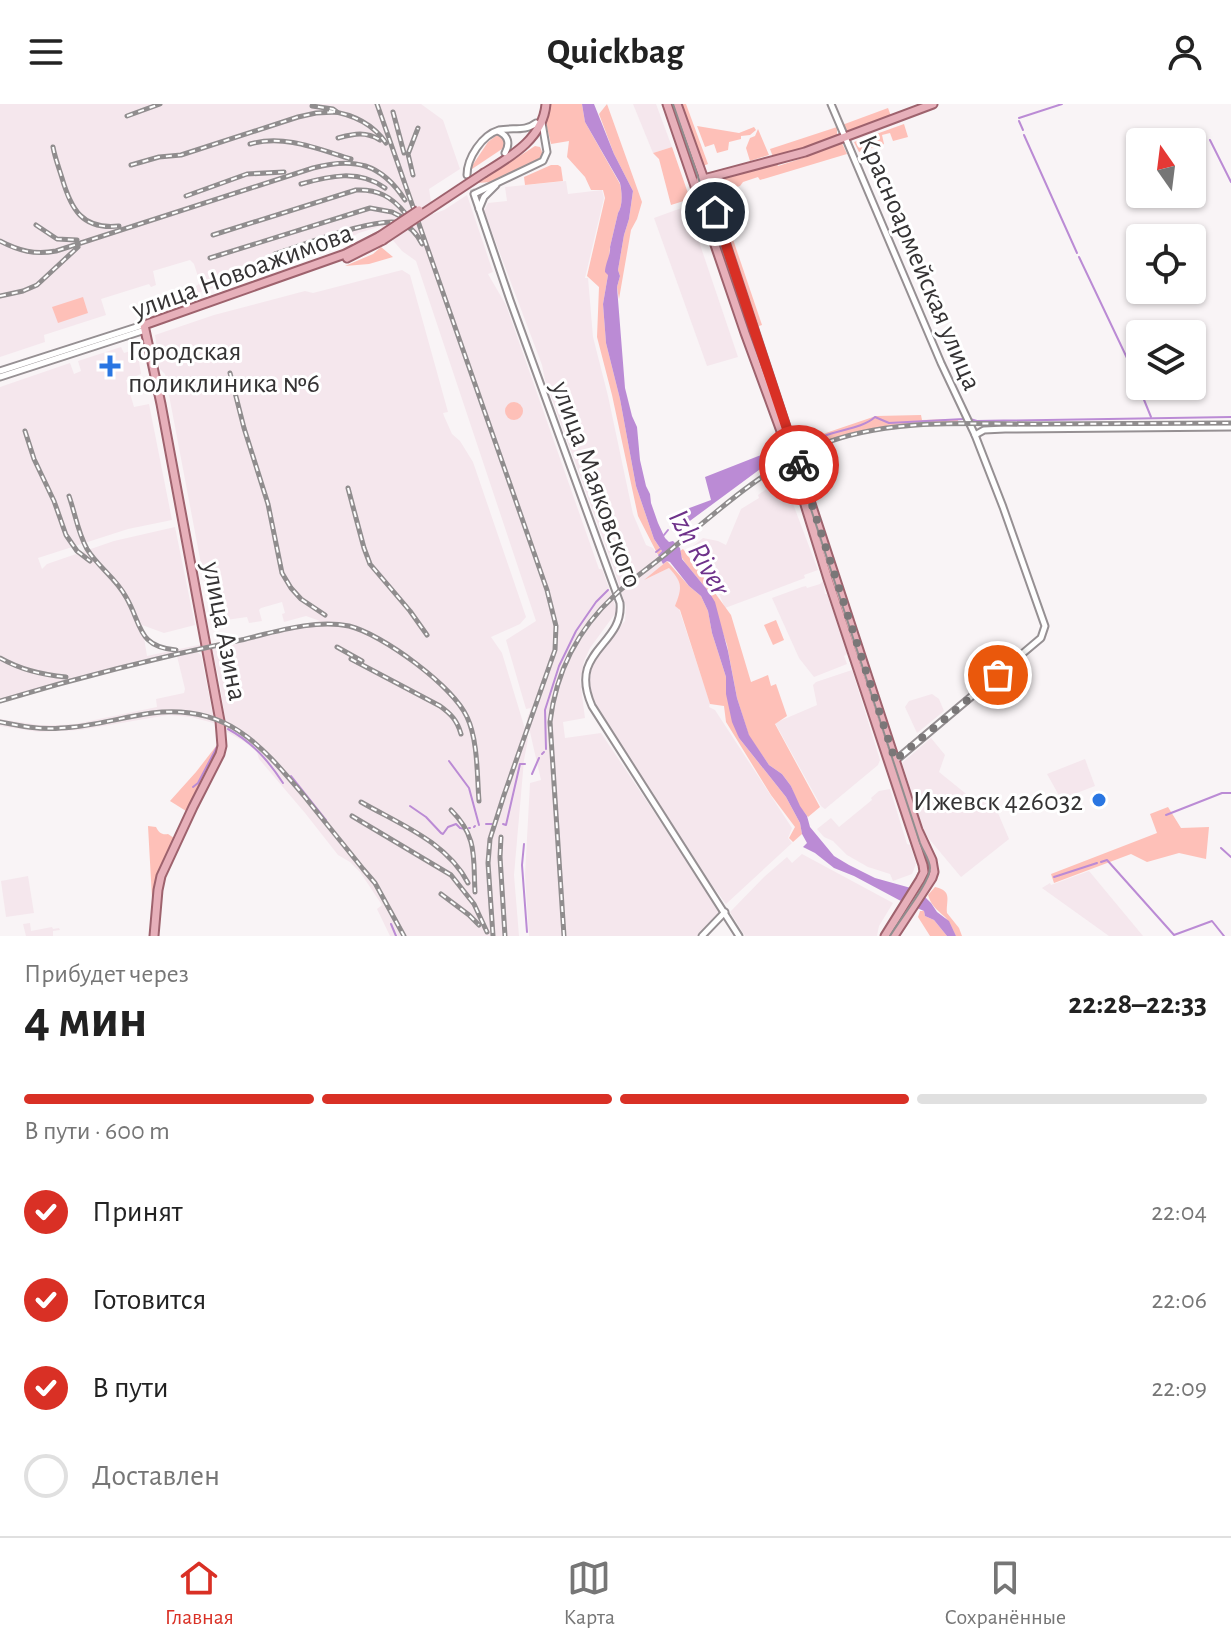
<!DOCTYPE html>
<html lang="ru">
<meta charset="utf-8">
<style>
:root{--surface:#fff;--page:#f6f6f6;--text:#222;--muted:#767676;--line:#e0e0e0;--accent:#d93025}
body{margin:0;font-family:"Alegreya Sans",sans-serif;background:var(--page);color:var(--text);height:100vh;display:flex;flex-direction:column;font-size:30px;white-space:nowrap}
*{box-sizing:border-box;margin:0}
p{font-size:26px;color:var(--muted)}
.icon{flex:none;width:44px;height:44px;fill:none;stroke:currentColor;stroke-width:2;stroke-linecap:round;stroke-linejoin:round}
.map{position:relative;height:832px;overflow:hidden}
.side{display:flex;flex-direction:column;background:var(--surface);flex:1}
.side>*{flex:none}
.needle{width:52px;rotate:346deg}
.controls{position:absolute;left:1126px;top:24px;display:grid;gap:16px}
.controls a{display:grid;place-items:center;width:80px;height:80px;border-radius:8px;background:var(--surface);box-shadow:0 2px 6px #0004;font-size:40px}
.pin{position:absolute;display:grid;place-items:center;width:68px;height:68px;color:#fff;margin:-34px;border:4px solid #fff;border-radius:50%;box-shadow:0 2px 8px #0007}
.courier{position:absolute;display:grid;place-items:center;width:80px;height:80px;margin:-40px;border:6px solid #d93025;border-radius:50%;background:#fff;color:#222;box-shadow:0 2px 10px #0007}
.overview em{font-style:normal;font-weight:700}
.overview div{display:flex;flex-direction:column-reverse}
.overview{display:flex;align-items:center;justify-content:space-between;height:136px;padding:0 24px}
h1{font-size:52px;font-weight:700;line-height:60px}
.bar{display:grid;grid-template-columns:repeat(4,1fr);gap:12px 8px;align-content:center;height:96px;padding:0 24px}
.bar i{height:10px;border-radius:6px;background:var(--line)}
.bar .selected{background:var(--accent)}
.bar p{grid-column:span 4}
ol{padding:0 24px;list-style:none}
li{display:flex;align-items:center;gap:24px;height:88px}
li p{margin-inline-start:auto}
li .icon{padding:8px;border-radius:50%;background:var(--accent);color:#fff;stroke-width:4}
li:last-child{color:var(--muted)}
li i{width:44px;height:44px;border:4px solid var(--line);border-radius:50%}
header{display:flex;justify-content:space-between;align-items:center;height:104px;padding:0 24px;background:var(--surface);font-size:36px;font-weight:700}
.tabs{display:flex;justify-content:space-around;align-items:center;height:112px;border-top:2px solid var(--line);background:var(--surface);font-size:22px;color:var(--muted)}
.tabs a{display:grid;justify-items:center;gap:4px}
.tabs .selected{color:var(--accent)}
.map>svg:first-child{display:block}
.built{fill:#f5e7ed}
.green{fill:#fec0b8}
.water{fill:#bb8bd5}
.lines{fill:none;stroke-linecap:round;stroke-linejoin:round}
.stream{stroke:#bb8bd5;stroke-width:2}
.secondary-tunnel{stroke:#d2cdcf;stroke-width:5;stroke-dasharray:5 2.5;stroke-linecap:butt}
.secondary-casing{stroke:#969093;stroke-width:9}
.primary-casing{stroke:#9e626d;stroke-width:11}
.secondary{stroke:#fff;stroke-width:5}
.primary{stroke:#e7b0ba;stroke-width:7}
.tram{stroke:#908d8e;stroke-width:2}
.rail-casing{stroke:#908d8e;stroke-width:5}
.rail{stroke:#fff;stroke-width:2;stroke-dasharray:6;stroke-linecap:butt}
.primary-bridge-casing{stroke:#9e626d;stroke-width:11;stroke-linecap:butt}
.primary-bridge{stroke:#e7b0ba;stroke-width:7}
.done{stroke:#7a7778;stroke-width:8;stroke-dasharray:0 14.4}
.route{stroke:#d93025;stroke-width:10}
.poi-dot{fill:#2a76e2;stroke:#fff;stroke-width:3}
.labels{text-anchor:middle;stroke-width:6;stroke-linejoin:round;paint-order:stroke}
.street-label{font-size:28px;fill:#353334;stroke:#fff}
.poi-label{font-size:28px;fill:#353334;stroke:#fff;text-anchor:start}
.water-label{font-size:30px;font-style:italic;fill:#6e328a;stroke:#fff}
</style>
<header><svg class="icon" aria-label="menu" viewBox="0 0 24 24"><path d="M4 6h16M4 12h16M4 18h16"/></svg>Quickbag<svg class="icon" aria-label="person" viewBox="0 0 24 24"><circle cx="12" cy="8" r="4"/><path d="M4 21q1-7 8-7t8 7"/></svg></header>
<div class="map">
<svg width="1231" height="832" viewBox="0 0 1231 832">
<rect width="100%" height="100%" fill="#f9f4f6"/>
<!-- built -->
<g class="built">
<polygon points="0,0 421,0 443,16 460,65 429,85 433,110 444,106 467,91 493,168 488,170 506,201 599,465 602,465 617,507 590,544 584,557 580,576 585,614 563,618 565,634 601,629 721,808 698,832 529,832 525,771 530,679 541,676 527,615 531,604 526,605 506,536 536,517 416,157 402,147 381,122 359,129 332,144 255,170 245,161 218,171 216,183 197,189 195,183 200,179 194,160 190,156 153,167 156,181 151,183 149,180 101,195 106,211 44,231 45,238 0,253"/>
<polygon points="633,0 656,0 672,43 653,49"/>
<polygon points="566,77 568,90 602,86 604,94 585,174 588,174 593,233 608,292 633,410 646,441 653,444 663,460 648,474 669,464 678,474 681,486 679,505 710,599 709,603 715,606 792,724 788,734 792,739 726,800 702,768 676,728 594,597 589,586 589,577 593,558 609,534 625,517 626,503 613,462 545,276 542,261 484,107 488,99 507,97 505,83"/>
<polygon points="687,102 738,253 707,262 654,114"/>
<polygon points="402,166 410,171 448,308 443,309 444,312 452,330 460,337 473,358 526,513 520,520 491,533 502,549 528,635 524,656 514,771 519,832 390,832 377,805 382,801 360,768 350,758 338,751 305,709 259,655 257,648 245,638 227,628 219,574 210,540 320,517 306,512 284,518 282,510 285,509 282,498 261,504 259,506 262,517 249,519 247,513 212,518 165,270 160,265 155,231 214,211 305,187 313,189"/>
<polygon points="121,243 124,249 137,245 141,270 126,276 134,303 149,300 172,416 128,425 38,454 42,465 47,460 114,437 175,423 195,521 164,529 142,521 147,552 203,540 203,545 72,576 0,598 0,283 70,259 74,270 81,267 78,257"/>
<polygon points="784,376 818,466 804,471 805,474 725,504 707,462 693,442 703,434 718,437 726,441 741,405 759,394 758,391 775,379"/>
<polygon points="823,477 825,490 827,490 848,549 844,552 847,560 814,573 799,554 772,494 802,483 806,482 807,484 820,480"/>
<polygon points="197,548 201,551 212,606 215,607 217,620 191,613 168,611 80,626 39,628 0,622 0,615 39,621 59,621 75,620 157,603 156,595 184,589 185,585 177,552"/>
<polygon points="852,566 880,656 878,661 825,705 821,702 775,619 817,601 813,581 816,578"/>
<polygon points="932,590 939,595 944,607 917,629 905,603 909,597"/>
<polygon points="931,634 945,651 939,668 976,698 981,692 987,694 995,702 1009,735 961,773 925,730 902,659"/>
<polygon points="1085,655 1095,682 1061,695 1047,670"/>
<polygon points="890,685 907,740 910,741 916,760 912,770 893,777 890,770 868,763 847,751 833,737 824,733 817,725 831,714 839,723 872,696 871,694 879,687"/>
<polygon points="802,750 893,799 879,822 877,832 745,832 730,808 764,773 787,753 792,759"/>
<polygon points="1089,767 1143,832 1109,832 1042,784 1050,779 1051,781"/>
<polygon points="28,772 34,809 6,813 1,777"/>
<polygon points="30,819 31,827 52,823 53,825 59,824 60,826 53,827 53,832 26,832 23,820"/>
</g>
<!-- green -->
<g class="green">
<path d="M551 0H582L585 18 620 80C622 88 623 102 618 109L610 143 608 171 603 200 606 239 620 295 636 382 654 435 662 447 658 451 638 412 612 291 597 233 599 183 587 172 605 94 603 86H591L585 73 567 53 569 37 551 40 546 19Z"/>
<polygon points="607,0 642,98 637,115 631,126 619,195 617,183 620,172 618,166 624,131 629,115 633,87 614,50 599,10"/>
<polygon points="681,0 686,0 708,60 703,62"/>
<polygon points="888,4 891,12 851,28 846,28 842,21"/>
<polygon points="904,20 908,33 893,37 890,29 882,31 884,40 859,48 854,38"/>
<polygon points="697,22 739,29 754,23 756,26 750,31 741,32 741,35 729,38 728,46 717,49 714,40 705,43"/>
<polygon points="837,23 837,32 801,46 773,53 770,45"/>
<polygon points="758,25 769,51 750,57 746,44 750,34 755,32"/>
<polygon points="497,31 503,32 505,37 505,43 472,65 472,62 488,38"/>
<path d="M842 39 847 50 760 76 758 73 743 78 740 82 734 84 732 80 719 85 716 75 777 59 778 62C799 56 820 47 842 39Z"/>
<polygon points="535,42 540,43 543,50 540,55 490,78 478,79"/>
<polygon points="672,43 690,95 671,101 659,55 653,49"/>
<polygon points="551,61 558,61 561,63 563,77 525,81 524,73"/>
<polygon points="718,91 762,221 756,223 712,93"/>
<polygon points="381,143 393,153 369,160 345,162 373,150"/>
<polygon points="83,193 88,209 58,219 52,203"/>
<circle cx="514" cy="307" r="9"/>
<polygon points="921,311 922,316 958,315 958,318 892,321 863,327 813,342 811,334 876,312"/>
<polygon points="683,445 731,511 751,578 768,571 771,582 776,580 787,612 775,620 820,703 808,713 799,702 791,682 782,670 769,661 749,632 737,594 727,541 709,488 686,460 682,454 680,447"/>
<path d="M667 457 689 482 701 492 708 507 712 529 726 573V585L739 634 786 693 800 719 802 730 793 738 789 734 795 723 771 691 726 618 724 602 710 600 680 506 675 502C682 484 683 479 669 464L644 476Z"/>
<polygon points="776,516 784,536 773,541 764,521"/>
<polygon points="220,637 216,654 186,707 170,697 196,668"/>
<polygon points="1168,703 1181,724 1209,723 1206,755 1179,749 1147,758 1131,750 1054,779 1051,770 1157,729 1150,710"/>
<path d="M148 722 156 723C159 729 162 731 168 730L174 734 152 794Z"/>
<path d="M935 783C953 787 946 796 947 809L959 824 962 832H956C952 825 950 818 945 813 936 805 931 801 928 791Z"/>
<polygon points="920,807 924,807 925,812 934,816 947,832 930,832 918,813"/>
</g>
<!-- water -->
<g class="water">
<path d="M582 0H594L614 50 633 87 629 115 624 131 618 166 620 172 617 183 625 284 632 312 637 323 640 356 646 382 650 390 651 399 658 419 665 434 669 438 673 437 680 444 682 455 709 488 715 498 728 547 737 594 749 631 769 661 782 670 791 682 800 702 807 712 810 723 834 752 849 761 875 774 918 786 931 799 937 808 949 817 956 832H947L934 816 925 812 924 807 899 796 854 772 834 764 815 749 803 743 807 739 802 730 800 719 786 693 739 634 732 618 726 590V573L712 529 708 507 701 492 689 482 670 458 667 457 663 460 658 451 662 447 654 435 636 382 620 295 606 239 603 200 608 171 605 168C605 160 611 150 610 143L618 109C623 102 622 88 620 79L585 18Z"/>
<polygon points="761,351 767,360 683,422 672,424 683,417 684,406 711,396 705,373"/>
</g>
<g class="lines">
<!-- stream -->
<g class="stream">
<polyline points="1019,14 1062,0"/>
<polyline points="1019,17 1023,26"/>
<polyline points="1024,31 1077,149"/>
<polyline points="1210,36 1231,78"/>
<polyline points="1079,153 1127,254 1151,313"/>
<polyline points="970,315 977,317 1231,313"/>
<path d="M807 344C823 324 857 329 875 313L889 319 964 315"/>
<polyline points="767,360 776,356"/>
<polyline points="664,431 668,426"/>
<polyline points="656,448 660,445"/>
<polyline points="217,623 217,630"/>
<path d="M228 625C252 638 268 656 283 679"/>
<polyline points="546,645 545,606 559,562 576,527 596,498 608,486"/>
<polyline points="542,650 544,648"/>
<polyline points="449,657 469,684 479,721"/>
<polyline points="532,670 539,654"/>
<polyline points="291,672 326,716"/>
<polyline points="193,683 198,679 218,641 218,637"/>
<polyline points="410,702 426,713 441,729 443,730 448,723 456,720 460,724 465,725"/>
<polyline points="1166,711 1222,689 1231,689"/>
<polyline points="486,720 492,720"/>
<polyline points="503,720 506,721 520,660 525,660"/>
<polyline points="474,723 475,722"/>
<polyline points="469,724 470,724"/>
<polyline points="524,740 522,761 527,828"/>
<polyline points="1221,744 1231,753"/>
<polyline points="1101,758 1107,756 1174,831 1212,817 1224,832"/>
<polyline points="1054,773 1097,759"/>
<polyline points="391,820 396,832"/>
</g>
<!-- secondary-tunnel -->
<polyline class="secondary-tunnel" points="467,71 474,90"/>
<defs>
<g id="secondary">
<polyline points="831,0 941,259 975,331 1003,403 1045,522 1041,534 896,656"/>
<path d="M542 19 547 48 543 57 474 90 510 196 620 499C624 542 567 546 592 602L739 832"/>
<path d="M498 27C509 32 510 40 505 49"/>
<path d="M467 71C467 54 482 31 499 26 512 23 525 28 536 19"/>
<polyline points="479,105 484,93 496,81"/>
<polyline points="0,267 143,221"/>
<polyline points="0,273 145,226"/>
<polyline points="975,331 984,326 1005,325 1231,323"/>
<polyline points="702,832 725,808"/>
</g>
<g id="primary">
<polyline points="667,0 745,229 789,349"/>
<polyline points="677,0 710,92 794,347"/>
<path d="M484 69C510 53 543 35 546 0"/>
<polyline points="700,76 805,48 933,0"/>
<polyline points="347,154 383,136"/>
<polyline points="799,363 918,726 932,756 934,768 932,774 894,832"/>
<polyline points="794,365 828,475 923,761 924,768 920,776 885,832"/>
<polyline points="154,832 158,786 161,772 193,703 220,650 222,642 220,617 161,300 144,221 345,150 380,132"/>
</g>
</defs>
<!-- secondary casing -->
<use href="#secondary" class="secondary-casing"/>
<!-- primary casing -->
<use href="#primary" class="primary-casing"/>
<!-- secondary -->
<use href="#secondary" class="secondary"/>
<!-- primary -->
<use href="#primary" class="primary"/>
<!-- tram -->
<path class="tram" d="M673 0 792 347 920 739C923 747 930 756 930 764 930 779 899 816 890 832"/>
<defs>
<g id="rail">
<polyline points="377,0 547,486 556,522 555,546 504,691 490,735 488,759 493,832"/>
<path d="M329 7C352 10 373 20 386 39"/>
<polyline points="393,8 404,49"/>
<polyline points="127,12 160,0"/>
<path d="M338 34C354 30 365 27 380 36"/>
<path d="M250 40C284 30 318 45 351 55"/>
<path d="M53 43C55 54 59 64 62 74 71 105 82 126 119 122"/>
<polyline points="131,61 159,53 181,51 298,13 316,9 337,8 333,5 312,2"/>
<polyline points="413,71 408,50 418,24"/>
<path d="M301 80C329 72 359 65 385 84"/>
<polyline points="186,92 247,70 284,68"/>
<polyline points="36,121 57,135 77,136"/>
<path d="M213 131 356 86C378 85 392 93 405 109"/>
<path d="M0 137C19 147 35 151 56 147L313 64C354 53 381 59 405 96"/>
<path d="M275 150C301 142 377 112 400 119 411 122 417 130 422 140"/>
<polyline points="210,154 370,104 392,108 404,114"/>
<polyline points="0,192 23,187 37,181 78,143"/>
<polyline points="230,269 244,324 268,400 282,469 291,484 301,495 325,511"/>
<polyline points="25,327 34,355 54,397 66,431 77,447 90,457"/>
<polyline points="348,384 364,444 370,460 410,507 427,531"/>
<path d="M69 392C75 409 78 429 87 445 98 463 116 474 126 493 142 520 137 543 176 546"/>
<polyline points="337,543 362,557"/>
<path d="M0 554C21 566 42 571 66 573"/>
<path d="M351 555 440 602C451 610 457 616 461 630"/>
<path d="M0 597C80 573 160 553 241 536 275 528 314 515 349 522 382 530 453 582 467 613 478 636 477 672 479 697"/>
<path d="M0 618C20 622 40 626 61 624 92 623 122 613 152 609 228 600 261 641 305 693 324 717 344 741 363 765L375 779 404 832"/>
<path d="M361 698C399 720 447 738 468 779"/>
<path d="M451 706C478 733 473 753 475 788"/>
<polyline points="352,712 451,771 474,800 487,828"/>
<polyline points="501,733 500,753 505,832"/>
<polyline points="441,790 469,811 479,821"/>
<path d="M564 832 550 618C556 568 577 526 615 491 629 477 646 466 662 453 711 413 761 365 820 341 888 314 965 320 1036 320 1101 320 1166 319 1231 319"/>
</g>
</defs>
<!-- rail casing -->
<use href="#rail" class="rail-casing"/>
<!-- rail -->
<use href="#rail" class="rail"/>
<defs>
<g id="primary-bridge">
<polyline points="380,132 419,106"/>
<polyline points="383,136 484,69"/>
<polyline points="794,347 799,363"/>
<polyline points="789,349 794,365"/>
</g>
</defs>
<!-- primary-bridge casing -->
<use href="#primary-bridge" class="primary-bridge-casing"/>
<!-- primary-bridge -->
<use href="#primary-bridge" class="primary-bridge"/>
</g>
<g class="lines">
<!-- done -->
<polyline class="done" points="799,361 895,656 998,571"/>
<!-- route -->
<polyline class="route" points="715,108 799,361"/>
</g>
<!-- markers -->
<g class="poi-dot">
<path d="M106 250h8v8h8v8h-8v8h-8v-8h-8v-8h8z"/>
<circle cx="1099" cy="696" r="8"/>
</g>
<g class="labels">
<!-- street labels -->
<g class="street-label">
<text transform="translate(921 158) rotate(67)" y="10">Красноармейская улица</text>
<text transform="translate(242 166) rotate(-20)" y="10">улица Новоажимова</text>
<text transform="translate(598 380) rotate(70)" y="10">улица Маяковского</text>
<text transform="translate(226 527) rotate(79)" y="10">улица Азина</text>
</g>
<!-- poi labels -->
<g class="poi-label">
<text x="128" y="256">Городская<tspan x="128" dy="32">поликлиника №6</tspan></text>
<text x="1083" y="706" text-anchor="end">Ижевск 426032</text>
</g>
<!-- water labels -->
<g class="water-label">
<text transform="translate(700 448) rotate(60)" y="10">Izh River</text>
</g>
</g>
</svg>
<div class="controls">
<a><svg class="needle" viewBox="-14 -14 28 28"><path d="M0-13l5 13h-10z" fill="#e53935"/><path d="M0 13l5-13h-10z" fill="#767676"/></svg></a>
<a><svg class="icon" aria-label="locate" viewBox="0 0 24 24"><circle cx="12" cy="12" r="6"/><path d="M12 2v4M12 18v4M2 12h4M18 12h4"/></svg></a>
<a><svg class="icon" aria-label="layers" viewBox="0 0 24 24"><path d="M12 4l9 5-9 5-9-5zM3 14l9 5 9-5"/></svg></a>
</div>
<div class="pin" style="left:998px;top:571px;background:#ea580c"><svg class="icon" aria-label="bag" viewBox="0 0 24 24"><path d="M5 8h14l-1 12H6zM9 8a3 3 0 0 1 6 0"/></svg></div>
<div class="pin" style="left:715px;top:108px;background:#1f2937"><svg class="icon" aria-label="home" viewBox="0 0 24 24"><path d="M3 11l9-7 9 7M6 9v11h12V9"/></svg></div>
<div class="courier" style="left:799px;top:361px"><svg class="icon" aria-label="bike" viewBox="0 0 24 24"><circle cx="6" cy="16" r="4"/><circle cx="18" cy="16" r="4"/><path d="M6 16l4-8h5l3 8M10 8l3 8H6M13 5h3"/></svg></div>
</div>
<section class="side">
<div class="overview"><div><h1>4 мин</h1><p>Прибудет через</p></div><em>22:28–22:33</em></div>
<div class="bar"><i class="selected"></i><i class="selected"></i><i class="selected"></i><i></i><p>В пути · 600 m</p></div>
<ol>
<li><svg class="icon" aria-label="check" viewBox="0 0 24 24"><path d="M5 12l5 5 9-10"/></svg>Принят<p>22:04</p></li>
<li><svg class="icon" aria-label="check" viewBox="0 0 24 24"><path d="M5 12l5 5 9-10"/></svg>Готовится<p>22:06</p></li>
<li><svg class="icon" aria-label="check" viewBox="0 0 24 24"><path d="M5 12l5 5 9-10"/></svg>В пути<p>22:09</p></li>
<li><i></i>Доставлен</li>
</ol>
</section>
<nav class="tabs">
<a class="selected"><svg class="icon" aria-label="home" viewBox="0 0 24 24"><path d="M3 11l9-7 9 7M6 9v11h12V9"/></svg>Главная</a>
<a><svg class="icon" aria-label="map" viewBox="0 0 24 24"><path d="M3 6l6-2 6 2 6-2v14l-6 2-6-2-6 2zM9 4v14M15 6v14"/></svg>Карта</a>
<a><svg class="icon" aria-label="saved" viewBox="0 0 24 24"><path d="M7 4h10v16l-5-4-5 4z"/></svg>Сохранённые</a>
</nav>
